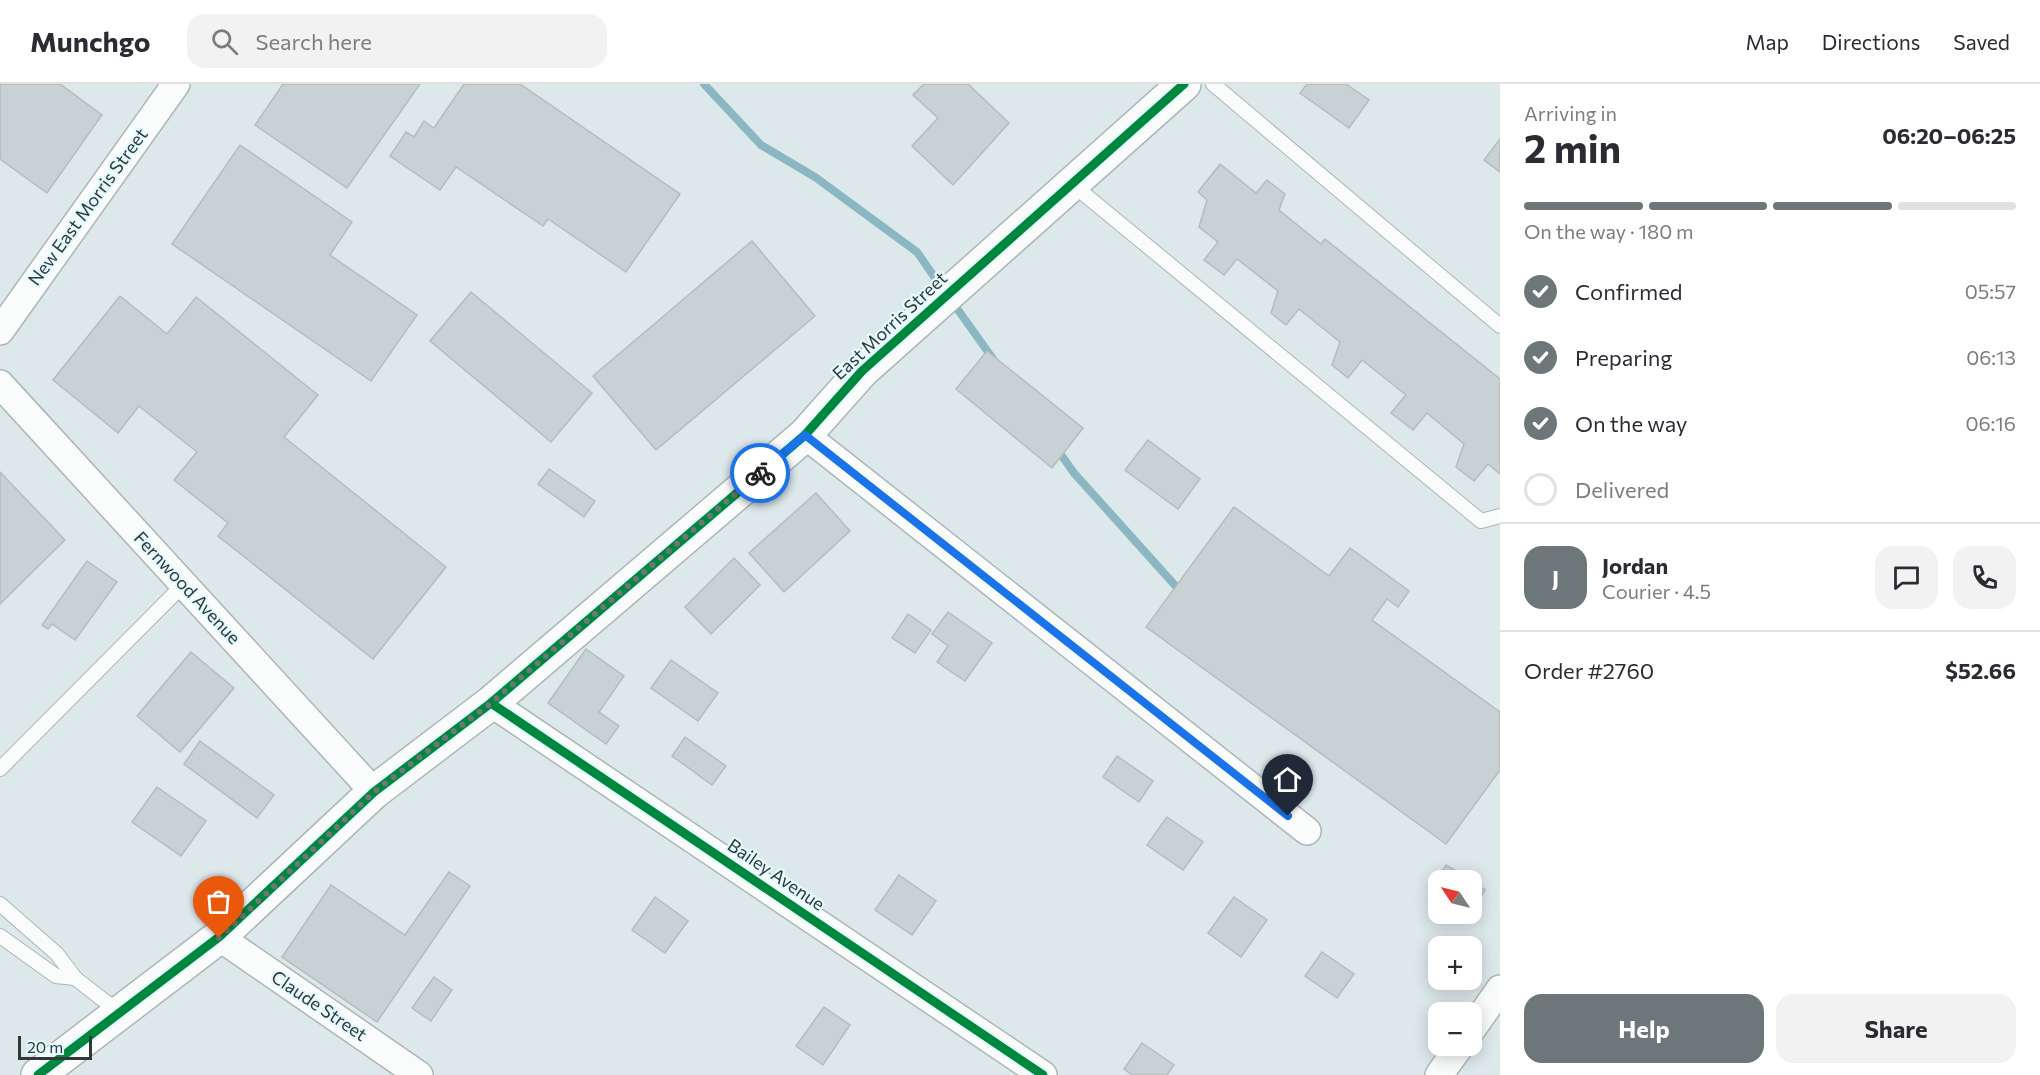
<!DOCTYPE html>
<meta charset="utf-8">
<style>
:root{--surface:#fff;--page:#f2f2f3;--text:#2b2b33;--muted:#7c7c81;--line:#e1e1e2;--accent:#6d7678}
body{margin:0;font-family:Commissioner,sans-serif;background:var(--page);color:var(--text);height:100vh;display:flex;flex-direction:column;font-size:22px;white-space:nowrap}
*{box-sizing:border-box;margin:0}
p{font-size:20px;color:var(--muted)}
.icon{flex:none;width:33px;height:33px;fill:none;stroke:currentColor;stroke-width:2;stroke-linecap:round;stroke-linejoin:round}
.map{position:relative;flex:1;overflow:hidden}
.drawer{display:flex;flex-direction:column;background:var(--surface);width:540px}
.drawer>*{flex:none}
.needle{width:39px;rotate:305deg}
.fabs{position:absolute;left:1428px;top:786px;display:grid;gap:12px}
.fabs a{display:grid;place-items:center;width:54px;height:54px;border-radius:12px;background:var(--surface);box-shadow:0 3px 15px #0003;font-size:30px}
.scale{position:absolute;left:18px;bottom:15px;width:74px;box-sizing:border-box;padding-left:6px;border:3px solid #30383a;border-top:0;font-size:16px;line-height:21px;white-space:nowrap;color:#30383a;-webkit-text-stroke:4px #e4fafe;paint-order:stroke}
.pin{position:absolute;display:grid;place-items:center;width:51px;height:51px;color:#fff;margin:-62px -26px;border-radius:50% 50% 50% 0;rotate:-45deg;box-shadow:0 0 6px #0007}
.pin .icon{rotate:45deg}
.courier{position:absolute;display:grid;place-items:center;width:60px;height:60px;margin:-30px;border:4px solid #1a73e8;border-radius:50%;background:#fff;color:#222;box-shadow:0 2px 8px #0007}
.overview em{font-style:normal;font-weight:700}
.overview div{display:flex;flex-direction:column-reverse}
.overview{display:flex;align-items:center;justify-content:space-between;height:102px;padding:0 24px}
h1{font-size:39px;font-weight:700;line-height:45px}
.bar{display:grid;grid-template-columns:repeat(4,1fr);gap:9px 6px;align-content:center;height:72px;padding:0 24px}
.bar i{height:8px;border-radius:4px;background:var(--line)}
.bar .active{background:var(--accent)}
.bar p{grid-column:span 4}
.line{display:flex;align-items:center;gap:15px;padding:0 24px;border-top:2px solid var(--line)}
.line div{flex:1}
.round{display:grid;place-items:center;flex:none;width:63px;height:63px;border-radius:18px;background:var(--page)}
ol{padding:0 24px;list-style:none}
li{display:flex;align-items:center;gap:18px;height:66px}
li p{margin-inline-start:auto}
li .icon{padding:6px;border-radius:50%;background:var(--accent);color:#fff;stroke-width:4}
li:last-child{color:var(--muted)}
li i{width:33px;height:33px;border:3px solid var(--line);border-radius:50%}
.cta{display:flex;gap:12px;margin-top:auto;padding:12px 24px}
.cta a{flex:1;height:69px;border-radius:18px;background:var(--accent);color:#fff;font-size:24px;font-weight:700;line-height:69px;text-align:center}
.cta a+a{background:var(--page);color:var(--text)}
header{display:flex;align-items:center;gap:36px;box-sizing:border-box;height:84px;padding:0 30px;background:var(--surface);border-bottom:2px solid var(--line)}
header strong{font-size:28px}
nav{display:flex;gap:33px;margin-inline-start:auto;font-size:21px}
.search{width:420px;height:54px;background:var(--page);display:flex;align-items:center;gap:15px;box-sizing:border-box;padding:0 21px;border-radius:18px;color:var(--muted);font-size:22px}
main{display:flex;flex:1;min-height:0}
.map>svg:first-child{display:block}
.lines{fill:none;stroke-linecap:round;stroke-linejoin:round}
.stream{stroke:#8ab7c1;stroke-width:8}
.building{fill:#c8d1d3;stroke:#b4bdbe;stroke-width:1.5}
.service-casing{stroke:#adb5b8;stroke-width:16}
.minor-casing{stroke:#adb5b8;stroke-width:30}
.secondary-casing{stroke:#adb5b8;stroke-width:36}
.service{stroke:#fafcfc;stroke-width:14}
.minor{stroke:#fafcfc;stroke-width:27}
.secondary{stroke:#fafcfc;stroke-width:33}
.cycleway-casing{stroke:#e4fafe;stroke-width:13}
.cycleway{stroke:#00873e;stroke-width:9}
.done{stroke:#6d7678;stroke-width:6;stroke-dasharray:0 10.8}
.route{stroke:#1a73e8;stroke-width:8}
.labels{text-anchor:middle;stroke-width:4.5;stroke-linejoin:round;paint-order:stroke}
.street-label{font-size:18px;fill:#30383a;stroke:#e4fafe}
</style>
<header>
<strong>Munchgo</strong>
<div class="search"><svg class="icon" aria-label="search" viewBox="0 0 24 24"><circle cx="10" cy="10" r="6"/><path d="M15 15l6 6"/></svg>Search here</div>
<nav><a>Map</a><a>Directions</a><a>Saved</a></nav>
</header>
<main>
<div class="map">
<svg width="1500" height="991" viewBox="0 0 1500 991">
<rect width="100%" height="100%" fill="#dde8eb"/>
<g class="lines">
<!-- stream -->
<g class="stream">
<polyline points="704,0 761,61 815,93 917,168 942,204"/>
<polyline points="951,216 993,275"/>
<polyline points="1057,365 1074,389 1181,508"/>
</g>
</g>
<!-- building -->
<g class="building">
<polygon points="0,0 60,0 102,31 47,109 0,75"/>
<polygon points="283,0 420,0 347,104 255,41"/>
<polygon points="464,0 520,0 680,110 626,188 548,135 543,142 456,83 440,106 390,72 406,48 414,53 424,37 434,44"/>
<polygon points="924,0 968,0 1009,39 953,101 912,62 938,34 913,11"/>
<polygon points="1307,0 1346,0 1369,16 1349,44 1300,9"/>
<polygon points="1500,55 1500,88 1484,76"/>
<polygon points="240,61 352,138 330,171 417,231 371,297 172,160"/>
<polygon points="1220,80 1256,109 1267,96 1285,110 1279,126 1321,160 1325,155 1500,295 1500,390 1488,380 1474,397 1456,383 1464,360 1427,329 1413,346 1391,329 1406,311 1362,276 1348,294 1332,281 1340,258 1299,225 1286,241 1271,229 1278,207 1237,175 1224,191 1204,176 1218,158 1199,143 1207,116 1198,108"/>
<polygon points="752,157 815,232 656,366 593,292"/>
<polygon points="471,208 592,309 551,358 430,257"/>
<polygon points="120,212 167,250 196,213 318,311 284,353 446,483 373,575 218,452 228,439 174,396 197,368 139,322 118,349 53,296"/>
<polygon points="987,267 1083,344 1052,384 956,305"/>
<polygon points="1148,356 1200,395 1178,425 1125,386"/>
<polygon points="549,385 595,417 584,433 538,400"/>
<polygon points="0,388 65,456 0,520"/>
<polygon points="816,409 850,447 784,508 749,469"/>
<polygon points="1234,423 1329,492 1350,464 1409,507 1398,523 1387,515 1372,536 1500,628 1500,686 1446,760 1146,543"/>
<polygon points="734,474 760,501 711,550 685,523"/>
<polygon points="87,477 117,498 75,556 52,540 48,545 42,541"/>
<polygon points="948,528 992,559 965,597 937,578 948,562 932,550"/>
<polygon points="908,530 931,546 915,569 892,554"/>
<polygon points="586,565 624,592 599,628 619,642 606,660 548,619"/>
<polygon points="191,568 234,604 180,668 137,632"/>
<polygon points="671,576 718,609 698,637 651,604"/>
<polygon points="685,653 726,682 712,701 672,672"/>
<polygon points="200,657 274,711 257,734 184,680"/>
<polygon points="1117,672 1153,697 1139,718 1103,693"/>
<polygon points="157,703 206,737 181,772 132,738"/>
<polygon points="1167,733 1203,758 1183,786 1147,761"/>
<polygon points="1446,781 1471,796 1437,795"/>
<polygon points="449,788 470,802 377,938 282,873 331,801 405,851"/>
<polygon points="899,791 936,817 912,851 875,826"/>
<polygon points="1472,797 1485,806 1477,820 1472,817"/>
<polygon points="655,813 688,837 665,869 632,846"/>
<polygon points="1234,813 1267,836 1241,873 1208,849"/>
<polygon points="1322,868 1354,890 1337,914 1305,892"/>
<polygon points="434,893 452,906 431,937 412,924"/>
<polygon points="824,923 850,941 823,981 796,962"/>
<polygon points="1142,959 1174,981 1167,991 1132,991 1124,985"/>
</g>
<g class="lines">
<defs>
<g id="service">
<polyline points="1213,0 1500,242"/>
<polyline points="1072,100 1481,437 1500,432"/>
<polyline points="0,685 184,500"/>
<polyline points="0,820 57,870 75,894 120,929"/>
<polyline points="0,852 56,892 75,894"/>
</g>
<g id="minor">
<polyline points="0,247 176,0"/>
<polyline points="0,300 374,708"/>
<polyline points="805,351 1307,747"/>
<polyline points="491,619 1043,991"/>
<polyline points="219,853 419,991"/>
<polyline points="1472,945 1500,905"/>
<polyline points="1439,991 1460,962"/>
</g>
<polyline id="secondary" points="38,991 219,853 374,708 491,619 805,351 862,287 1184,0"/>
</defs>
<!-- service casing -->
<use href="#service" class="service-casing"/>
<!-- minor casing -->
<use href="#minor" class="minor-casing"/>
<!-- secondary casing -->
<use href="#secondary" class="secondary-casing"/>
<!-- service -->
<use href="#service" class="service"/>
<!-- minor -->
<use href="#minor" class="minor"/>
<!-- secondary -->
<use href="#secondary" class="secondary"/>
<defs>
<g id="cycleway">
<polyline points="491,619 1043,991"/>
<polyline points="38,991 219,853 374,708 491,619 805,351 862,287 1184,0"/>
</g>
</defs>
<!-- cycleway casing -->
<use href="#cycleway" class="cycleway-casing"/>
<!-- cycleway -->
<use href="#cycleway" class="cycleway"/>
</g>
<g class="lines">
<!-- done -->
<polyline class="done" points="219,854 374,708 491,619 760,389"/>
<!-- route -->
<polyline class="route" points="760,389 805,351 1288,732"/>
</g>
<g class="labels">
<!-- street labels -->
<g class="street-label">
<text transform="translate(88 123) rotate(-54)" y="6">New East Morris Street</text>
<text transform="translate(890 242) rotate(-43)" y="6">East Morris Street</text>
<text transform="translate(187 504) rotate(47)" y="6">Fernwood Avenue</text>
<text transform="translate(776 791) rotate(34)" y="6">Bailey Avenue</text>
<text transform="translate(319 922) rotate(34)" y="6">Claude Street</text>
</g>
</g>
</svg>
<div class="fabs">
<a><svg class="needle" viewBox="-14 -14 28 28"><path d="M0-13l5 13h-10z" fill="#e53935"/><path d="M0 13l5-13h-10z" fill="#7c7c81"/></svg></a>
<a>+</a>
<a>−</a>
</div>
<div class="scale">20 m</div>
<div class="pin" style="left:219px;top:854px;background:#ea580c"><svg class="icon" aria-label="bag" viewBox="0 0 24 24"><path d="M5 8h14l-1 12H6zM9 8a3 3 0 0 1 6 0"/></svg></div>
<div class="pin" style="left:1288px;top:732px;background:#1f2937"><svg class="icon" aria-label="home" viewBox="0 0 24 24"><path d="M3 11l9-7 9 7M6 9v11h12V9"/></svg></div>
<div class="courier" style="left:760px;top:389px"><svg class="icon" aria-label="bike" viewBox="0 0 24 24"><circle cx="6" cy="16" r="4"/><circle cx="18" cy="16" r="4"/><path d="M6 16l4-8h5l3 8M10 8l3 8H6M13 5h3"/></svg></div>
</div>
<section class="drawer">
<div class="overview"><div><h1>2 min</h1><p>Arriving in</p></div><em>06:20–06:25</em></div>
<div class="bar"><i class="active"></i><i class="active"></i><i class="active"></i><i></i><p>On the way · 180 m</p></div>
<ol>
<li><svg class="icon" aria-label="check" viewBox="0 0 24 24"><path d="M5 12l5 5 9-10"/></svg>Confirmed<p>05:57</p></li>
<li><svg class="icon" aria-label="check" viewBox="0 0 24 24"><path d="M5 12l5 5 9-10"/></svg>Preparing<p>06:13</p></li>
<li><svg class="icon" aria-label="check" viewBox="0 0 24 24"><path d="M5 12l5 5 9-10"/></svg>On the way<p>06:16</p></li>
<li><i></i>Delivered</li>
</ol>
<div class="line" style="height:108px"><b class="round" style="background:var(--accent);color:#fff">J</b><div><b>Jordan</b><p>Courier · 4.5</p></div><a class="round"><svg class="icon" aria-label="chat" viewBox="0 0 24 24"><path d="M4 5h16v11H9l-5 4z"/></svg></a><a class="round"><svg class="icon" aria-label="phone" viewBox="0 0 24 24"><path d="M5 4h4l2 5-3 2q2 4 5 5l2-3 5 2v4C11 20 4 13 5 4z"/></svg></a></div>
<div class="line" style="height:78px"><div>Order #2760</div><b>$52.66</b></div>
<div class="cta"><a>Help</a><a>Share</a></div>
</section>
</main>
